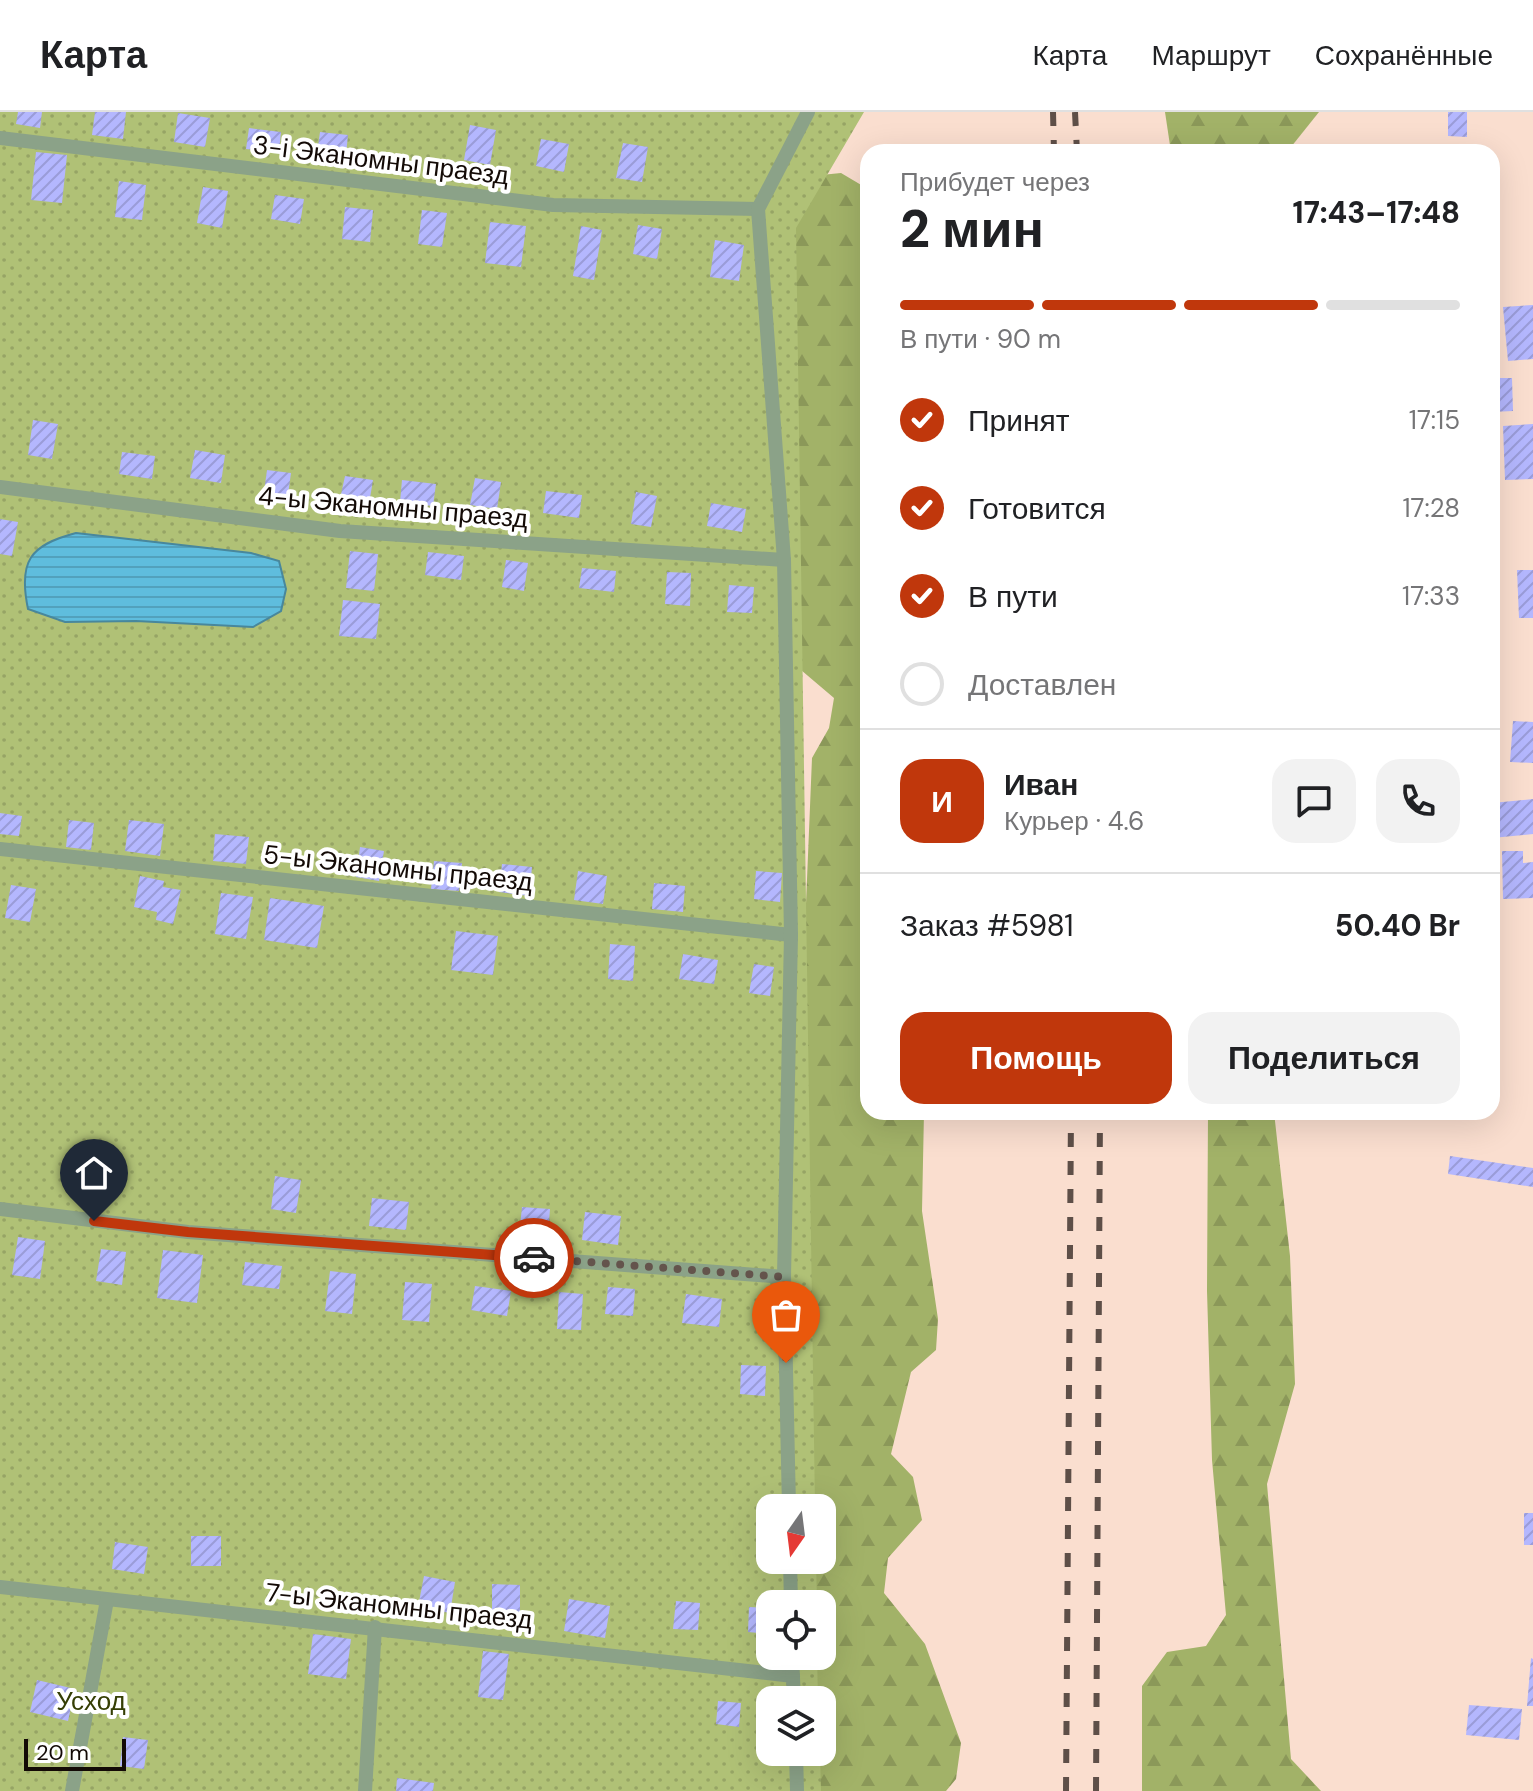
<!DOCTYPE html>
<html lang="ru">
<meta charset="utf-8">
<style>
:root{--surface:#fff;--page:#f2f2f2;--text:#202124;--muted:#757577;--line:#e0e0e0;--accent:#c0370c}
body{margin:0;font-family:"DM Sans",sans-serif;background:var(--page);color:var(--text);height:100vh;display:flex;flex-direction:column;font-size:30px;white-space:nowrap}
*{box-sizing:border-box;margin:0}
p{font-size:26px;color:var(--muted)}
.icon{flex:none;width:44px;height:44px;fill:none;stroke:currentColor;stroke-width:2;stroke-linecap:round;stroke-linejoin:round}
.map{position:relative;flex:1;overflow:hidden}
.drawer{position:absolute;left:860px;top:32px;width:640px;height:976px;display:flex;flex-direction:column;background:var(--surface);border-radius:24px;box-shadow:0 8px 32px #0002}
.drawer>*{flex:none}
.needle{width:52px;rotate:194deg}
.tools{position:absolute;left:756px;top:1382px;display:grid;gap:16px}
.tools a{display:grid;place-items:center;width:80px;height:80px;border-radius:16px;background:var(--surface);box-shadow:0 8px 32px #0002;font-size:40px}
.scale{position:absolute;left:24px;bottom:20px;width:102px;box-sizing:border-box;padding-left:8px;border:4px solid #130a06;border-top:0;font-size:22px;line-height:28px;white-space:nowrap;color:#130a06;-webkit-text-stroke:6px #fff;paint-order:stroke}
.pin{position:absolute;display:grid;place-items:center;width:68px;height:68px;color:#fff;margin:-82px -34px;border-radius:50% 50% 50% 0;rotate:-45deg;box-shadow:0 0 8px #0007}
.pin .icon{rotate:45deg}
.courier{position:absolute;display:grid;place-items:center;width:80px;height:80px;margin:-40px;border:6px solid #c0370c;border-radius:50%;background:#fff;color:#222;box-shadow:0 2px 10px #0007}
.headline em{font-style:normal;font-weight:800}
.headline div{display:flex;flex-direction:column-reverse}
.headline{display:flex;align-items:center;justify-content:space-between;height:136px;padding:0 40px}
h1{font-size:52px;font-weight:800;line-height:60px}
.bar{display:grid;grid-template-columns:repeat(4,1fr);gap:12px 8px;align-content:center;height:96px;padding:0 40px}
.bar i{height:10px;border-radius:6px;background:var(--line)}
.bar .selected{background:var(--accent)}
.bar p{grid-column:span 4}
.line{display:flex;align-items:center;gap:20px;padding:0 40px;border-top:2px solid var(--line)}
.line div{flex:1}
.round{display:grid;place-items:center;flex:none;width:84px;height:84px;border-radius:24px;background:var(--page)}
ol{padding:0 40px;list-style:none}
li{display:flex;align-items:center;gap:24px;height:88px}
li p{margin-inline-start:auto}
li .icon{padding:8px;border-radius:50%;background:var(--accent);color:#fff;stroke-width:4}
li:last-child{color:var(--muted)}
li i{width:44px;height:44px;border:4px solid var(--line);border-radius:50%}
.action{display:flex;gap:16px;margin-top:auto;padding:16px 40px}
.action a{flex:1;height:92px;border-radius:24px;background:var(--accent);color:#fff;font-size:32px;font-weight:800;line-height:92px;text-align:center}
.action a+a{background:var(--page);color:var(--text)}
header{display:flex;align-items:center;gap:48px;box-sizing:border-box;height:112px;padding:0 40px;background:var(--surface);border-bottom:2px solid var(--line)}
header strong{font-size:38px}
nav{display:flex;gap:44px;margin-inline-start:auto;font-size:28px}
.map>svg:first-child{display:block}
.forest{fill:url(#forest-firs)}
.park{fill:url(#park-dots)}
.water{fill:url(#water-rules);stroke:#48879c;stroke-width:2}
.building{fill:url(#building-hatch)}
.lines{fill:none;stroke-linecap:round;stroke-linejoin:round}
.service{stroke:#8ba288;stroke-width:14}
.rail{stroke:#5e4f48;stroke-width:6;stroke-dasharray:14 14;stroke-linecap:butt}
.done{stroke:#64544c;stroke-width:8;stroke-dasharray:0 14.4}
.route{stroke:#c0370c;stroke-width:10}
.labels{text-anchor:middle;stroke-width:8;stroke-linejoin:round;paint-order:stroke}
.street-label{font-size:26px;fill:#130a06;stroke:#fff}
.park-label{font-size:26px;fill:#353e04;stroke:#fff}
</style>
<header>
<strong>Карта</strong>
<nav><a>Карта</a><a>Маршрут</a><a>Сохранённые</a></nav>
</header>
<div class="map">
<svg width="1533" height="1679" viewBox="0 0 1533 1679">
<defs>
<pattern id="forest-firs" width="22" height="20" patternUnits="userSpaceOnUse" patternTransform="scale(2)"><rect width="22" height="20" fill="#a2b268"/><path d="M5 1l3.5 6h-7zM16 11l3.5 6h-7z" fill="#8b9859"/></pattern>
<pattern id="park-dots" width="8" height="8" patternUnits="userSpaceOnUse" patternTransform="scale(2)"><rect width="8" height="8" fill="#b0c176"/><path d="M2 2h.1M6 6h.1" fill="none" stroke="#96a465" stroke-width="1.8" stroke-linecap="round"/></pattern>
<pattern id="water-rules" width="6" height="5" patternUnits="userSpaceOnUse" patternTransform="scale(2)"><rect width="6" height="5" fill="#5fbddd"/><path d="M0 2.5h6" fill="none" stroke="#52a1bc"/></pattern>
<pattern id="building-hatch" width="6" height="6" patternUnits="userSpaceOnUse" patternTransform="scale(2)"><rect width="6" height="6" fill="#b4b7fe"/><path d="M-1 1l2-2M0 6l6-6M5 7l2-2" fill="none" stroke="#9a9cd8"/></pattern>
</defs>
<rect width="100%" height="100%" fill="#fadecf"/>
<!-- forest -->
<g class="forest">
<polygon points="1165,0 1319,0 1287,40 1171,40"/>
<polygon points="841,61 868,77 868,1000 924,1000 922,1099 938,1207 936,1238 911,1260 891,1342 913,1365 922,1408 888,1446 884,1481 925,1532 961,1631 956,1667 946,1679 812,1679 811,1640 822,1640 822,1588 809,1588 807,1544 822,1544 822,1492 805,1492 803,1448 822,1448 822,1396 800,1396 802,889 812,646 829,616 834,586 801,558 791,86 811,64"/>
<polygon points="1208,1000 1274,1000 1290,1144 1295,1272 1267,1372 1291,1647 1321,1679 1142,1679 1142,1574 1167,1540 1206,1534 1226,1503 1212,1348 1207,1179"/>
</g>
<!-- park -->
<polygon class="park" points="0,0 864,0 796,116 815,1396 770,1396 770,1448 816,1448 817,1492 770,1492 770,1544 817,1544 818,1588 770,1588 770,1640 820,1640 821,1679 0,1679"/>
<!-- water -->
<path class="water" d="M76 421 251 441 279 449 286 477 281 499 253 515 136 509 65 510 28 497C18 449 30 433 76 421Z"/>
<!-- building -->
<g class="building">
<polygon points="18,0 42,0 40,16 16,12"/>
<polygon points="95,0 126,0 123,27 92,23"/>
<polygon points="1448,0 1467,0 1467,25 1448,24"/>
<polygon points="178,1 210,6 205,35 174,30"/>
<polygon points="470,13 496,18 490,53 464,48"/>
<polygon points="249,16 281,20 279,41 246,37"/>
<polygon points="320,20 348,23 345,52 316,48"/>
<polygon points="541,27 569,32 564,60 536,54"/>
<polygon points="623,31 648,35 642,70 616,66"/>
<polygon points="36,40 67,43 62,91 31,88"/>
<polygon points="119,69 146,73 142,108 115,105"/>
<polygon points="203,75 228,79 222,116 197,111"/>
<polygon points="275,83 304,87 300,112 271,107"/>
<polygon points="345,95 373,98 370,130 342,127"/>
<polygon points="422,98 447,101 442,135 418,132"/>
<polygon points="490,110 526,114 521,155 485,151"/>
<polygon points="638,113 662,117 657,147 633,142"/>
<polygon points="581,114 602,118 594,168 573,164"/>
<polygon points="715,128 744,133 739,169 710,165"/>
<polygon points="1533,193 1533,247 1508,249 1503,195"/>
<polygon points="1492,266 1512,266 1513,299 1492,300"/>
<polygon points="33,308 58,312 52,347 28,343"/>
<polygon points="1533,312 1533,367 1505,368 1503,314"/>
<polygon points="195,338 225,343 221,371 190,366"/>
<polygon points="122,340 155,344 152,367 119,362"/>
<polygon points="267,358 291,361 287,390 263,387"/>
<polygon points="345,364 373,368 369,392 340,387"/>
<polygon points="475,366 501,370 497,397 470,393"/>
<polygon points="402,368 436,372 433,394 400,390"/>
<polygon points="546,379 582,383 579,406 543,401"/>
<polygon points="636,380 657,384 651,415 631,412"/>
<polygon points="711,391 746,397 742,420 707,414"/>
<polygon points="0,407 18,410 12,444 0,442"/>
<polygon points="350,439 378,442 374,479 346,476"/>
<polygon points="428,440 464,444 461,468 425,463"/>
<polygon points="506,448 528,451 524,479 502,475"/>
<polygon points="582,456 616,459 614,480 579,476"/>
<polygon points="1517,458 1533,458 1533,506 1519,506"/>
<polygon points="667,460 691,461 690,494 665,492"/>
<polygon points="729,473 754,475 752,501 727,500"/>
<polygon points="343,488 380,492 376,527 339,524"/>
<polygon points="1513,609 1533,610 1533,651 1510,650"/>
<polygon points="1533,687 1533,722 1492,726 1492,691"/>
<polygon points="0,701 22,704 19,724 0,722"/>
<polygon points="69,708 94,711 91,738 66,735"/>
<polygon points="129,708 164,712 160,744 125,739"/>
<polygon points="215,722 249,725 246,752 213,749"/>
<polygon points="360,735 384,739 379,769 356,765"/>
<polygon points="1502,739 1523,739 1523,751 1533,750 1533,786 1503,787"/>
<polygon points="434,749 462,751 459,779 431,777"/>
<polygon points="502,752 532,755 529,784 499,780"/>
<polygon points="578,759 607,764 603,792 574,788"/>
<polygon points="756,759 782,761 780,790 754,787"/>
<polygon points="140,764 164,769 163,775 181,778 173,812 156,808 157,800 134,795"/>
<polygon points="654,771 685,774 683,800 652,797"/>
<polygon points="11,773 36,777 30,810 5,806"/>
<polygon points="221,781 253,785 246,827 215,822"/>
<polygon points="270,786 324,794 317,836 264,828"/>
<polygon points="456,819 498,824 493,863 451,858"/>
<polygon points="610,832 635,834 633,869 608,867"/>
<polygon points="683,842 718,848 714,872 679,867"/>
<polygon points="754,852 774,855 770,884 749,881"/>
<polygon points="1450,1044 1533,1056 1533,1075 1448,1062"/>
<polygon points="275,1064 301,1068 296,1101 271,1097"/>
<polygon points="372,1086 409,1090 406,1118 369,1114"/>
<polygon points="522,1095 550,1097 547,1136 518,1133"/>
<polygon points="585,1100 621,1104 618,1133 582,1128"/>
<polygon points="18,1125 45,1129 40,1167 12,1163"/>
<polygon points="101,1137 126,1140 122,1173 96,1169"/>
<polygon points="163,1138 203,1143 197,1191 157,1186"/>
<polygon points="245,1150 282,1154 279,1177 242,1173"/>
<polygon points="330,1159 356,1162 352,1202 325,1199"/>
<polygon points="405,1170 432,1172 429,1210 402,1208"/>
<polygon points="475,1174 511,1179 507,1204 471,1198"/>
<polygon points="608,1175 635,1177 633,1204 605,1202"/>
<polygon points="559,1180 583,1182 581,1218 557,1217"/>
<polygon points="686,1182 722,1187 719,1215 682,1211"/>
<polygon points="741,1253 766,1254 765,1284 740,1282"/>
<rect x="1524" y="1401" width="9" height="32"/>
<rect x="191" y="1424" width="30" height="30"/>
<polygon points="115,1430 148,1435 144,1462 112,1457"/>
<polygon points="424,1464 455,1470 450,1501 418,1495"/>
<polygon points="492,1472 520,1473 520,1500 492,1499"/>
<polygon points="569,1487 610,1494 605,1526 564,1519"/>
<polygon points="676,1489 700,1491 698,1518 673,1517"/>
<polygon points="749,1495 770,1496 770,1522 748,1520"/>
<polygon points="313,1522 351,1527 346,1567 308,1562"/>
<polygon points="483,1539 509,1542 503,1588 478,1585"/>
<polygon points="1531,1546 1533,1547 1533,1594 1527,1594"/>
<polygon points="37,1568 75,1577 68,1609 30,1600"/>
<polygon points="718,1589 741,1591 739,1615 716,1612"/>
<polygon points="1469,1593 1522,1597 1519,1628 1466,1623"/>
<polygon points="123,1625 148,1628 144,1657 120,1654"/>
<polygon points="397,1666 434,1671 433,1679 396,1679"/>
</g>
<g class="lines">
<!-- service -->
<g class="service">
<polyline points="0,26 553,93 758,97"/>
<polyline points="0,375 340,419 784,448"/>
<polyline points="0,737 791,823"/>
<polyline points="0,1097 188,1120 784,1165"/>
<polyline points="789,1396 784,1165 791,823 784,448 758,97 808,0"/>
<polyline points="790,1448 791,1492"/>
<polyline points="0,1475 793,1564"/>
<polyline points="792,1544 794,1588"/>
<polyline points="796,1640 797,1679"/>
<polyline points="72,1679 107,1488"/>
<polyline points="365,1679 375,1515"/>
</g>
<!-- rail -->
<g class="rail">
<polyline points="1053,0 1054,40"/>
<polyline points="1075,0 1077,40"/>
<polyline points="1066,1679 1071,1000"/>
<polyline points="1096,1679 1100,1000"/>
</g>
</g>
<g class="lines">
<!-- done -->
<polyline class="done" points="534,1146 784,1165 786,1251"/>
<!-- route -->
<polyline class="route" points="94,1109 188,1120 534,1146"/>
</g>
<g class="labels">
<!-- street labels -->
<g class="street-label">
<text transform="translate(381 48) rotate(7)" y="9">3-і Эканомны праезд</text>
<text transform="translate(393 395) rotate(5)" y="9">4-ы Эканомны праезд</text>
<text transform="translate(398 756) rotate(6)" y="9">5-ы Эканомны праезд</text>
<text transform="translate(399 1494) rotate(6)" y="9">7-ы Эканомны праезд</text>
</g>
<!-- park labels -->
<g class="park-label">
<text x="91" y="1598">Усход</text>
</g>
</g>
</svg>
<div class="tools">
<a><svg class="needle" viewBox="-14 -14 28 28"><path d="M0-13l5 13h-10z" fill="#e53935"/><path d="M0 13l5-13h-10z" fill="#757577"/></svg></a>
<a><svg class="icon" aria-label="locate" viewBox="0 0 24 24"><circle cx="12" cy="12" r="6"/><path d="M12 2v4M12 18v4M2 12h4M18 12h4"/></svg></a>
<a><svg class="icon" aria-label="layers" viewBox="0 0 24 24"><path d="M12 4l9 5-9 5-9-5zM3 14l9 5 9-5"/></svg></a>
</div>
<div class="scale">20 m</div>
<div class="pin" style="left:786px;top:1251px;background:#ea580c"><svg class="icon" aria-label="bag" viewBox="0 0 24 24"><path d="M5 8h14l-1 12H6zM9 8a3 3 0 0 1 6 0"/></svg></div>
<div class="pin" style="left:94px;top:1109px;background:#1f2937"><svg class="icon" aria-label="home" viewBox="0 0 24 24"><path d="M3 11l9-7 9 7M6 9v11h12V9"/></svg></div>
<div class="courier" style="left:534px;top:1146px"><svg class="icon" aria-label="car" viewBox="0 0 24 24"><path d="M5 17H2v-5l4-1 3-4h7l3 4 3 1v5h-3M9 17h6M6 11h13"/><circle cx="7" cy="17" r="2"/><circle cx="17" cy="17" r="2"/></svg></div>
<section class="drawer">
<div class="headline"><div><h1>2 мин</h1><p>Прибудет через</p></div><em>17:43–17:48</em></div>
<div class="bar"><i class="selected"></i><i class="selected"></i><i class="selected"></i><i></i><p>В пути · 90 m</p></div>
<ol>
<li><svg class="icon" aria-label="check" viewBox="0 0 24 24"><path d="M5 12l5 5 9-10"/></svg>Принят<p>17:15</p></li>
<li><svg class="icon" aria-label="check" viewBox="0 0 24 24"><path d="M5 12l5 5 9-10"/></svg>Готовится<p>17:28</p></li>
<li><svg class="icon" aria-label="check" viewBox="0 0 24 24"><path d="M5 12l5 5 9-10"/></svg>В пути<p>17:33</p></li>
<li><i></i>Доставлен</li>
</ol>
<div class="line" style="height:144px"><b class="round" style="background:var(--accent);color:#fff">И</b><div><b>Иван</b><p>Курьер · 4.6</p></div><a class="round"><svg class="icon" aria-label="chat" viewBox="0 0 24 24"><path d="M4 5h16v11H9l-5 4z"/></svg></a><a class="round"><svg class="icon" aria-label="phone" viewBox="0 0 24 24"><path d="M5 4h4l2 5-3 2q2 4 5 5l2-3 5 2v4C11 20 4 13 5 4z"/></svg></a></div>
<div class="line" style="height:104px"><div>Заказ #5981</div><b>50.40 Br</b></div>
<div class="action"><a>Помощь</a><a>Поделиться</a></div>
</section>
</div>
